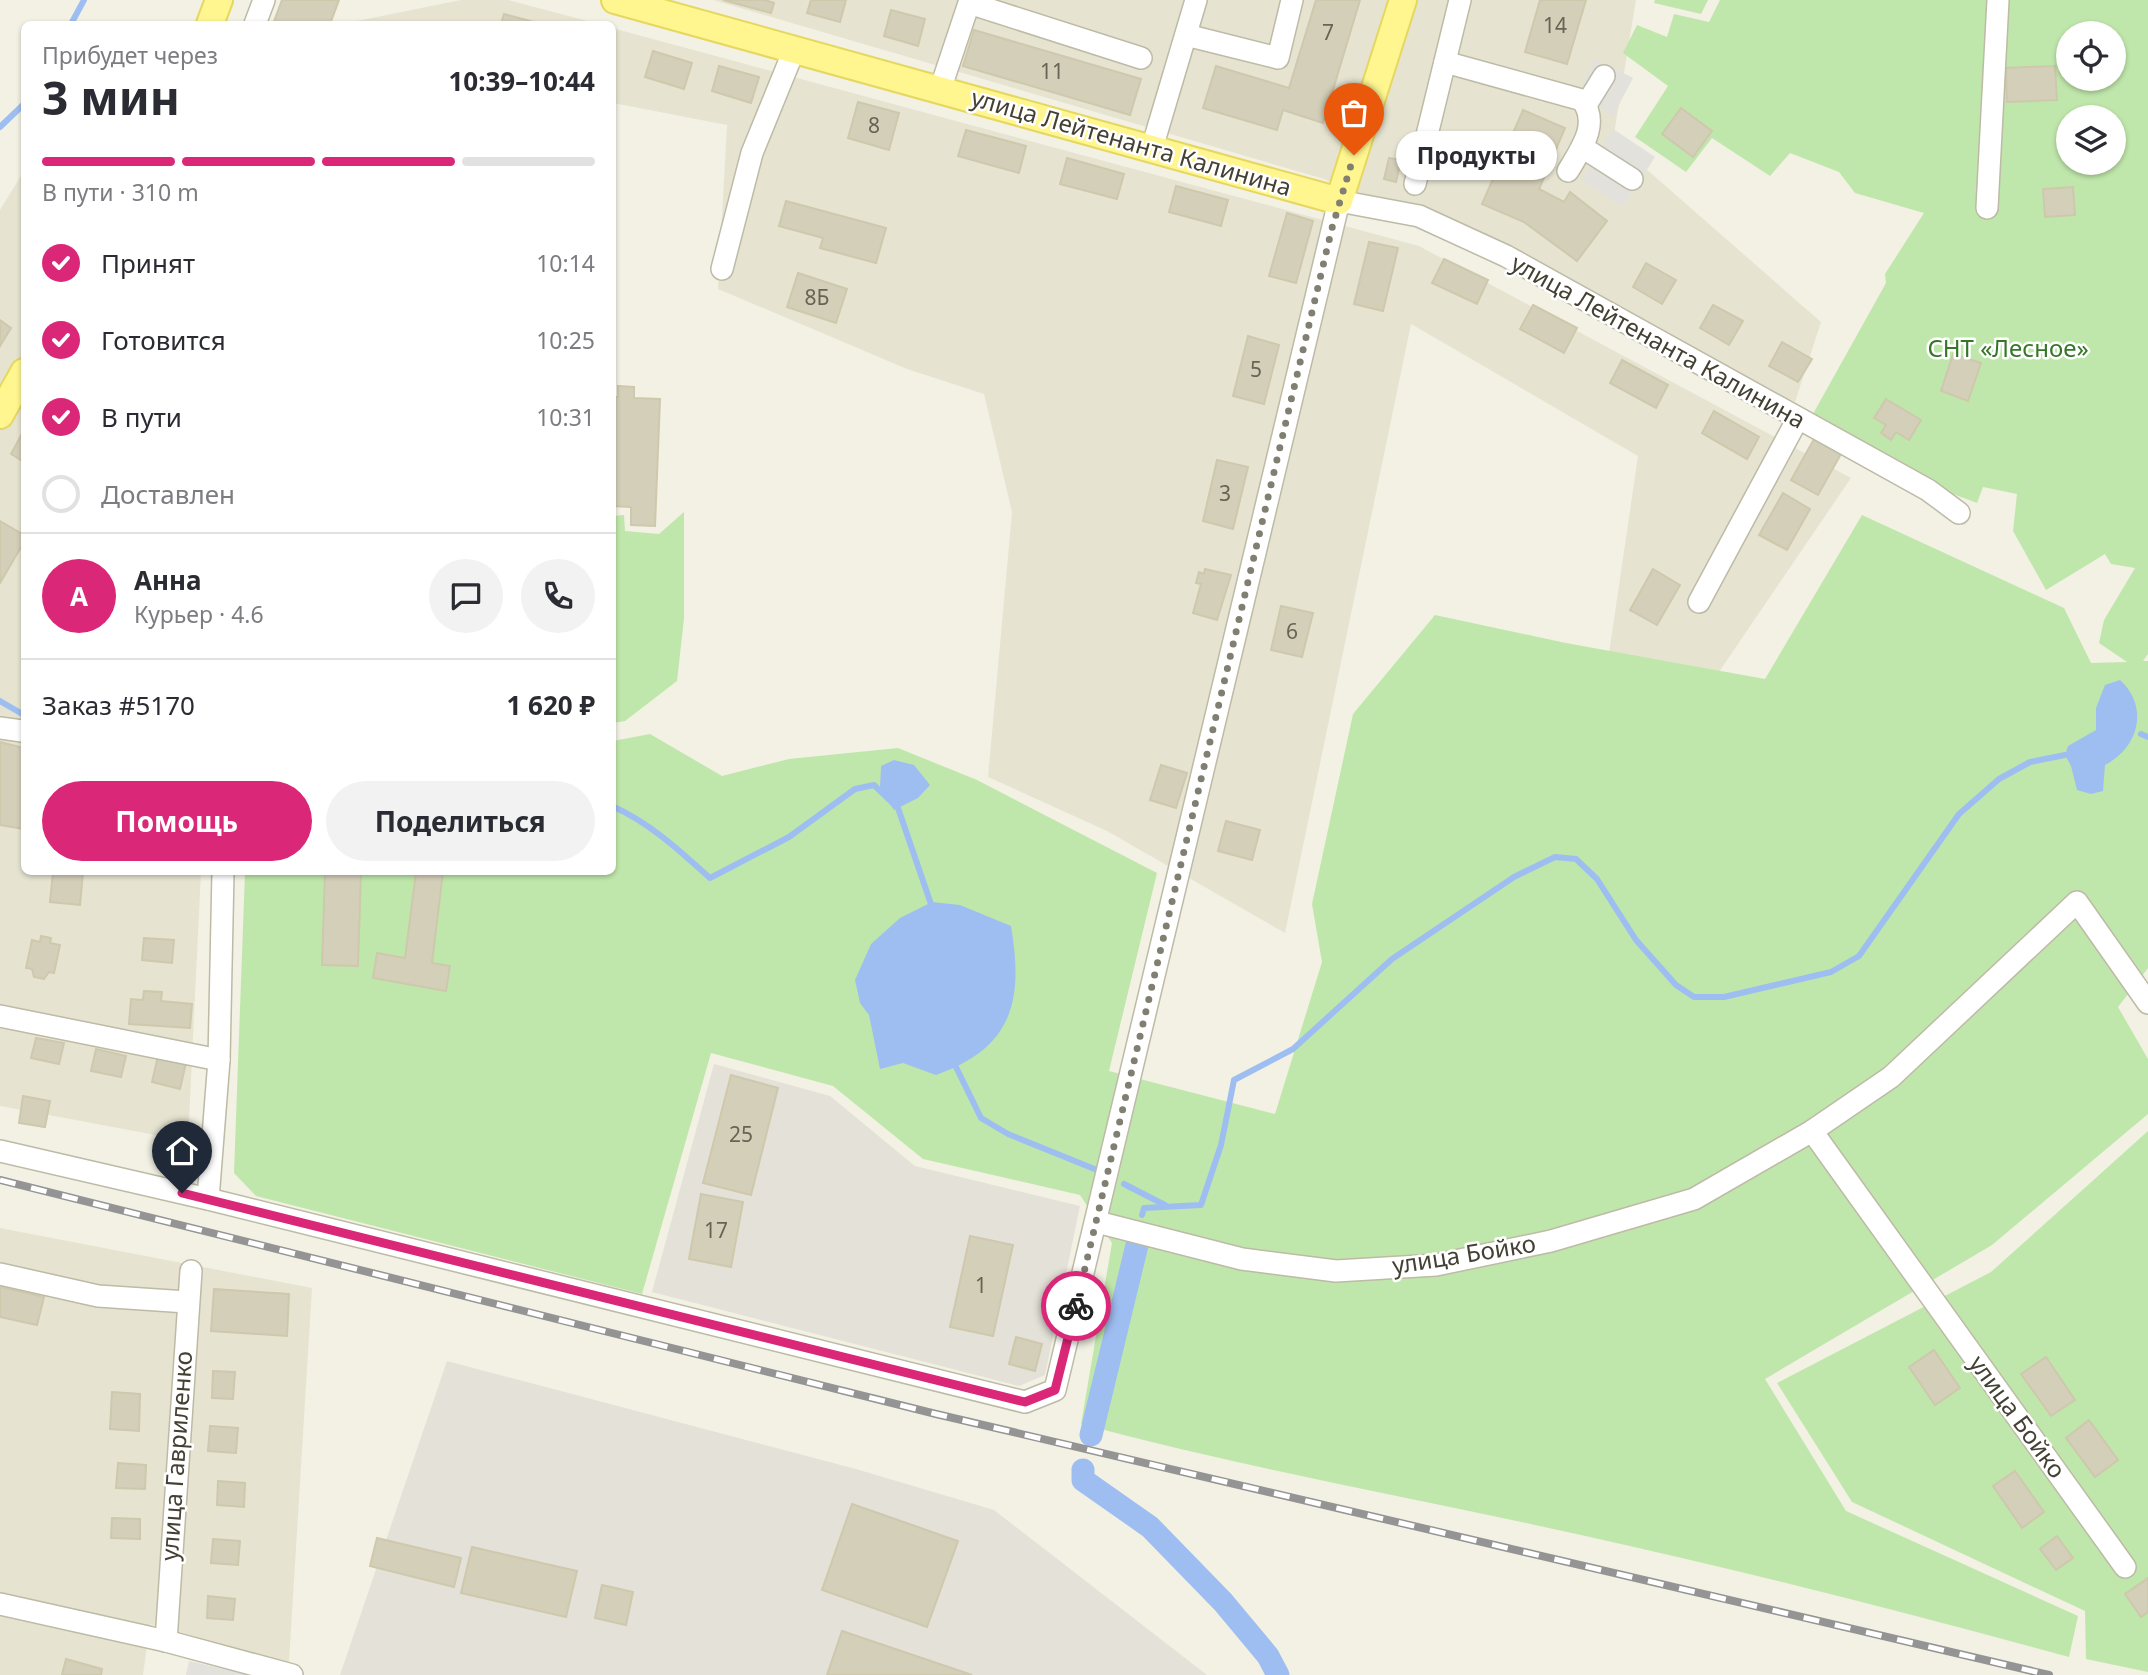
<!DOCTYPE html>
<html lang="ru">
<meta charset="utf-8">
<style>
:root{--surface:#fff;--page:#f2f2f3;--text:#2b2b33;--muted:#7c7c81;--line:#e1e1e2;--accent:#db2777}
body{margin:0;font-family:"Noto Sans",sans-serif;background:var(--page);color:var(--text);height:100vh;display:flex;flex-direction:column;font-size:26px;white-space:nowrap}
*{box-sizing:border-box;margin:0}
p{font-size:23px;color:var(--muted)}
.icon{flex:none;width:38px;height:38px;fill:none;stroke:currentColor;stroke-width:2;stroke-linecap:round;stroke-linejoin:round}
.map{position:relative;flex:1;overflow:hidden}
.side{position:absolute;left:21px;top:21px;width:595px;height:854px;display:flex;flex-direction:column;background:var(--surface);border-radius:10px;box-shadow:0 2px 5px #0004}
.side>*{flex:none}
.fabs{position:absolute;left:2056px;top:21px;display:grid;gap:14px}
.fabs a{display:grid;place-items:center;width:70px;height:70px;border-radius:50%;background:var(--surface);box-shadow:0 2px 5px #0004;font-size:35px}
.pin{position:absolute;display:grid;place-items:center;width:60px;height:60px;color:#fff;margin:-72px -30px;border-radius:50% 50% 50% 0;rotate:-45deg;box-shadow:0 0 7px #0007}
.pin .icon{rotate:45deg}
.courier{position:absolute;display:grid;place-items:center;width:70px;height:70px;margin:-35px;border:5px solid #db2777;border-radius:50%;background:#fff;color:#222;box-shadow:0 2px 9px #0007}
.bubble{position:absolute;height:49px;border-radius:24px;background:var(--surface);box-shadow:0 2px 5px #0004;font-size:23px;font-weight:700;line-height:49px;text-align:center}
.overview em{font-style:normal;font-weight:700}
.overview div{display:flex;flex-direction:column-reverse}
.overview{display:flex;align-items:center;justify-content:space-between;height:119px;padding:0 21px}
h1{font-size:46px;font-weight:700;line-height:52px}
.bar{display:grid;grid-template-columns:repeat(4,1fr);gap:10px 7px;align-content:center;height:84px;padding:0 21px}
.bar i{height:9px;border-radius:5px;background:var(--line)}
.bar .active{background:var(--accent)}
.bar p{grid-column:span 4}
.line{display:flex;align-items:center;gap:18px;padding:0 21px;border-top:2px solid var(--line)}
.line div{flex:1}
.round{display:grid;place-items:center;flex:none;width:74px;height:74px;border-radius:37px;background:var(--page)}
ol{padding:0 21px;list-style:none}
li{display:flex;align-items:center;gap:21px;height:77px}
li p{margin-inline-start:auto}
li .icon{padding:7px;border-radius:50%;background:var(--accent);color:#fff;stroke-width:4}
li:last-child{color:var(--muted)}
li i{width:38px;height:38px;border:4px solid var(--line);border-radius:50%}
.primary-button{display:flex;gap:14px;margin-top:auto;padding:14px 21px}
.primary-button a{flex:1;height:80px;border-radius:42px;background:var(--accent);color:#fff;font-size:28px;font-weight:700;line-height:80px;text-align:center}
.primary-button a+a{background:var(--page);color:var(--text)}
.map>svg:first-child{display:block}
.residential{fill:#e6e4d1}
.industrial{fill:#e4e1d9}
.green{fill:#c0e7ab;fill-rule:evenodd}
.parking{fill:#e2e1dc}
.water{fill:#9ebef1}
.lines{fill:none;stroke-linecap:round;stroke-linejoin:round}
.stream{stroke:#9ebef1;stroke-width:6}
.canal{stroke:#9ebef1;stroke-width:23}
.building{fill:#d4cfb9;stroke:#cec8ac;stroke-width:2}
.minor-casing{stroke:#bdbaa6;stroke-width:24}
.major-casing{stroke:#e5d75f;stroke-width:30}
.minor{stroke:#fff;stroke-width:21}
.major{stroke:#fff690;stroke-width:26}
.rail-casing{stroke:#949494;stroke-width:8}
.rail{stroke:#fff;stroke-width:5;stroke-dasharray:16;stroke-linecap:butt}
.done{stroke:#817f72;stroke-width:7;stroke-dasharray:0 12.6}
.route{stroke:#db2777;stroke-width:9}
.labels{text-anchor:middle;stroke-width:5;stroke-linejoin:round;paint-order:stroke}
.number-label{font-size:21px;fill:#686455}
.street-label{font-size:24px;fill:#444134;stroke:#fff}
.park-label{font-size:24px;fill:#357627;stroke:#fff}
</style>
<div class="map">
<svg width="2148" height="1675" viewBox="0 0 2148 1675">
<rect width="100%" height="100%" fill="#f2f1e4"/>
<!-- residential -->
<g class="residential">
<polygon points="461,0 508,0 599,24 342,24"/>
<polygon points="713,0 1636,0 1613,140 1821,322 1795,402 1324,179"/>
<polygon points="612,28 1419,246 1851,478 1702,697 1608,660 1638,456 1411,324 1285,933 1107,831 988,777 1012,512 984,394 907,369 718,289 727,125 613,103"/>
<polygon points="24,171 24,872 201,872 188,1141 0,1106 0,210"/>
<polygon points="0,1228 312,1288 289,1662 150,1624 143,1675 0,1675"/>
</g>
<!-- industrial -->
<g class="industrial">
<polygon points="714,1064 830,1096 915,1166 1080,1206 1045,1375 1019,1386 652,1292"/>
<polygon points="447,1361 856,1469 994,1510 1207,1675 340,1675"/>
</g>
<!-- green -->
<g class="green">
<polygon points="1655,0 1708,0 1701,14 1654,3"/>
<path d="M1720 0H2148V654L2143 661H2148V968L2118 1007 2148 1059V1114L1992 1245 1765 1379 1846 1511 2078 1616 2069 1657C1907 1613 1745 1571 1581 1535 1414 1498 1246 1468 1081 1424L1112 1243 1080 1195 923 1159 833 1086 711 1053 642 1294 256 1196 234 1173 245 872H612L613 741 650 734 722 776 789 759 898 748 977 780 1157 873 1109 1071 1275 1114 1322 962 1312 904 1353 714 1435 615 1566 643 1765 679 1862 515 2064 608 2091 663 2127 662 2099 643 2104 620 2135 568 2111 564 2105 554 2046 590 2013 531 2017 494 1983 487 1977 503 1855 457 1804 430 1886 283 1885 274 1924 213 1855 193 1839 172 1790 153 1770 176 1712 138 1686 172 1635 137 1668 86 1623 53 1637 25 1667 37 1674 14 1709 22ZM2068 33H2114V79H2068ZM2068 117H2114V163H2068Z"/>
<polygon points="684,512 684,618 677,681 625,721 613,723 613,516 624,515 625,531 659,534"/>
<polygon points="2148,1131 2148,1672 2086,1659 2085,1611 1852,1502 1777,1383 1991,1272"/>
</g>
<!-- parking -->
<g class="parking">
<polygon points="1596,59 1633,78 1612,118 1581,85"/>
<polygon points="1613,129 1655,157 1623,207 1581,180"/>
<polygon points="189,1661 249,1675 186,1675"/>
</g>
<!-- water -->
<g class="water">
<path d="M2120 680C2148 705 2141 746 2105 765L2103 791 2091 794 2077 790 2071 766 2065 755 2068 746 2096 730V708L2105 685Z"/>
<polygon points="894,760 914,765 930,785 918,798 894,810 880,788 881,766"/>
<path d="M932 902 960 905 1011 926C1024 1002 1012 1048 936 1075L903 1063 880 1069 869 1015 860 1003 855 980 871 944 900 918Z"/>
</g>
<g class="lines">
<!-- stream -->
<g class="stream">
<polyline points="71,24 84,0"/>
<polyline points="0,127 24,104"/>
<polyline points="0,701 24,715"/>
<polyline points="2141,734 2148,737"/>
<path d="M612 806C650 823 679 850 710 878L789 837 855 789 874 785 898 808 933 910"/>
<polyline points="954,1063 981,1118 1008,1134 1097,1170"/>
<polyline points="1124,1184 1165,1205"/>
<polyline points="1142,1215 1144,1208 1201,1205 1221,1145 1234,1080 1293,1049 1392,959 1514,877 1555,857 1576,859 1597,879 1636,940 1676,985 1694,997 1724,997 1831,972 1859,956 1959,814 1999,779 2030,762 2065,755"/>
</g>
<!-- canal -->
<g class="canal">
<polyline points="1091,1435 1137,1245"/>
<polyline points="1083,1470 1083,1480 1150,1527 1223,1602 1268,1656 1278,1675"/>
</g>
</g>
<!-- building -->
<g class="building">
<polygon points="282,0 339,0 330,24 273,24"/>
<polygon points="723,0 765,0 774,3 771,13"/>
<polygon points="811,0 846,0 840,22 807,13"/>
<polygon points="1316,0 1360,0 1323,123 1283,110 1277,130 1203,108 1216,66 1289,88"/>
<polygon points="1540,0 1586,0 1567,64 1525,52"/>
<polygon points="891,10 925,19 918,46 884,36"/>
<polygon points="504,14 541,24 501,24"/>
<polygon points="974,30 1141,79 1130,115 963,66"/>
<polygon points="653,51 692,63 684,89 645,77"/>
<polygon points="719,66 759,77 751,103 712,91"/>
<polygon points="2055,66 2057,100 2007,102 2006,68"/>
<polygon points="858,102 899,113 889,150 848,138"/>
<polygon points="1681,108 1712,131 1693,157 1662,134"/>
<polygon points="1523,110 1565,128 1539,189 1564,202 1570,192 1607,221 1577,261 1524,222 1482,204"/>
<polygon points="966,130 1026,146 1019,173 958,156"/>
<polygon points="1067,158 1124,174 1117,199 1060,184"/>
<polygon points="1389,158 1401,160 1396,182 1384,179"/>
<polygon points="1176,186 1228,200 1221,226 1169,212"/>
<polygon points="2073,187 2075,215 2045,217 2043,189"/>
<polygon points="786,201 886,228 876,263 820,248 823,238 779,226"/>
<polygon points="1287,213 1313,221 1296,283 1269,276"/>
<polygon points="1369,242 1398,248 1383,311 1354,304"/>
<polygon points="1444,259 1488,280 1477,304 1432,283"/>
<polygon points="1646,263 1676,280 1662,304 1633,287"/>
<polygon points="798,273 847,289 836,323 787,307"/>
<polygon points="1533,305 1577,328 1564,353 1520,329"/>
<polygon points="1713,305 1743,321 1729,345 1700,328"/>
<polygon points="0,320 11,328 0,346"/>
<polygon points="1248,336 1279,345 1264,404 1233,396"/>
<polygon points="1782,342 1812,359 1798,382 1769,366"/>
<polygon points="1953,354 1981,363 1968,401 1941,391"/>
<polygon points="1622,360 1668,385 1656,408 1610,383"/>
<polygon points="618,386 634,387 634,398 660,399 655,526 631,525 631,507 612,506 612,397 618,397"/>
<polygon points="1886,399 1921,420 1909,440 1896,432 1891,440 1881,433 1886,425 1874,418"/>
<polygon points="1714,411 1759,437 1747,459 1702,433"/>
<polygon points="24,430 24,462 11,454"/>
<polygon points="1814,439 1841,454 1818,495 1791,480"/>
<polygon points="1217,460 1248,467 1233,529 1203,521"/>
<polygon points="1783,493 1810,509 1787,550 1759,535"/>
<polygon points="0,521 24,535 24,542 0,583"/>
<polygon points="1205,569 1231,575 1217,620 1193,613 1201,584 1196,583 1199,572 1204,574"/>
<polygon points="1653,569 1680,585 1657,625 1630,610"/>
<polygon points="1281,606 1313,613 1302,657 1271,650"/>
<polygon points="0,742 24,748 24,829 0,825"/>
<polygon points="1161,765 1187,773 1176,808 1150,800"/>
<polygon points="1226,821 1260,830 1252,860 1218,851"/>
<polygon points="53,872 83,872 80,905 50,902"/>
<polygon points="325,872 361,872 358,966 322,965"/>
<polygon points="416,872 443,872 432,963 450,966 446,991 373,978 377,953 405,958"/>
<polygon points="41,936 51,938 50,943 60,945 54,973 49,972 44,979 34,977 32,969 26,968 32,940 40,942"/>
<polygon points="144,938 174,940 172,963 142,960"/>
<polygon points="144,991 162,992 161,1001 192,1004 190,1028 129,1024 131,999 143,1000"/>
<polygon points="36,1038 64,1043 59,1064 31,1058"/>
<polygon points="96,1049 126,1056 121,1077 91,1071"/>
<polygon points="158,1056 186,1063 180,1089 152,1082"/>
<polygon points="731,1075 778,1088 751,1195 703,1183"/>
<polygon points="23,1096 50,1101 45,1127 19,1123"/>
<polygon points="701,1194 743,1202 731,1267 689,1259"/>
<polygon points="970,1236 1013,1245 993,1336 950,1327"/>
<polygon points="0,1287 44,1297 37,1325 0,1317"/>
<polygon points="214,1289 289,1294 287,1336 211,1331"/>
<polygon points="1016,1337 1042,1344 1035,1371 1009,1364"/>
<polygon points="1934,1350 1960,1388 1935,1405 1909,1367"/>
<polygon points="2046,1357 2075,1400 2051,1416 2021,1374"/>
<polygon points="213,1371 235,1372 233,1399 212,1398"/>
<polygon points="112,1392 140,1394 139,1431 110,1429"/>
<polygon points="2089,1420 2118,1460 2095,1477 2066,1438"/>
<polygon points="210,1426 238,1428 236,1453 208,1451"/>
<polygon points="118,1463 146,1465 145,1489 116,1488"/>
<polygon points="2015,1471 2044,1512 2022,1528 1993,1486"/>
<polygon points="218,1481 245,1483 244,1507 217,1505"/>
<polygon points="852,1504 958,1541 927,1627 822,1590"/>
<polygon points="112,1518 140,1519 140,1539 111,1538"/>
<polygon points="2057,1536 2073,1558 2056,1570 2040,1549"/>
<polygon points="377,1538 461,1558 454,1587 370,1566"/>
<polygon points="213,1539 240,1541 238,1565 211,1563"/>
<polygon points="472,1547 577,1571 566,1617 461,1593"/>
<polygon points="2148,1578 2148,1612 2141,1617 2125,1594"/>
<polygon points="602,1585 633,1592 626,1625 595,1618"/>
<polygon points="208,1596 235,1599 233,1620 207,1618"/>
<polygon points="842,1631 972,1675 827,1675"/>
<polygon points="66,1659 102,1669 101,1675 62,1675"/>
</g>
<g class="lines">
<defs>
<g id="minor">
<polyline points="255,24 264,0"/>
<polyline points="1186,35 1278,58 1292,0"/>
<path d="M1445 62 1582 100C1600 124 1581 149 1568 171"/>
<polyline points="940,90 969,3 1141,58"/>
<polyline points="1586,105 1604,76"/>
<polyline points="1582,147 1632,179"/>
<polyline points="1152,148 1196,0"/>
<polyline points="1415,184 1460,0"/>
<polyline points="1987,208 1998,0"/>
<polyline points="722,269 752,153 794,50"/>
<polyline points="1699,602 1797,420"/>
<polyline points="0,728 22,731"/>
<polyline points="0,1016 219,1060"/>
<polyline points="1812,1131 2125,1567"/>
<polyline points="0,1151 208,1199 1025,1402 1055,1390 1339,201 1419,216 1506,256 1928,490 1959,513"/>
<polyline points="208,1199 219,1060 223,872"/>
<polyline points="1097,1222 1242,1259 1336,1271 1436,1265 1551,1241 1694,1199 1812,1131 1891,1077 2077,902 2148,1003"/>
<polyline points="0,1274 98,1296 187,1302"/>
<polyline points="0,1604 166,1641 292,1675"/>
<polyline points="166,1641 191,1271"/>
</g>
<g id="major">
<polyline points="615,0 1339,201 1403,0"/>
<polyline points="210,24 219,0"/>
<polyline points="0,415 24,372"/>
</g>
</defs>
<!-- minor casing -->
<use href="#minor" class="minor-casing"/>
<!-- major casing -->
<use href="#major" class="major-casing"/>
<!-- minor -->
<use href="#minor" class="minor"/>
<!-- major -->
<use href="#major" class="major"/>
<defs>
<polyline id="rail" points="0,1180 936,1414 2049,1675"/>
</defs>
<!-- rail casing -->
<use href="#rail" class="rail-casing"/>
<!-- rail -->
<use href="#rail" class="rail"/>
</g>
<g class="lines">
<!-- done -->
<polyline class="done" points="1076,1306 1332,228 1354,155"/>
<!-- route -->
<polyline class="route" points="182,1193 1025,1402 1055,1390 1076,1306"/>
</g>
<g class="labels">
<!-- number labels -->
<g class="number-label">
<text x="1555" y="33">14</text>
<text x="1328" y="40">7</text>
<text x="1052" y="79">11</text>
<text x="874" y="133">8</text>
<text x="817" y="305">8Б</text>
<text x="1256" y="377">5</text>
<text x="1225" y="501">3</text>
<text x="1292" y="639">6</text>
<text x="741" y="1142">25</text>
<text x="716" y="1238">17</text>
<text x="981" y="1293">1</text>
</g>
<!-- street labels -->
<g class="street-label">
<text transform="translate(1131 143) rotate(16)" y="8">улица Лейтенанта Калинина</text>
<text transform="translate(1658 342) rotate(29)" y="8">улица Лейтенанта Калинина</text>
<text transform="translate(1464 1255) rotate(-9)" y="8">улица Бойко</text>
<text transform="translate(2017 1417) rotate(54)" y="8">улица Бойко</text>
<text transform="translate(177 1456) rotate(-86)" y="8">улица Гавриленко</text>
</g>
<!-- park labels -->
<g class="park-label">
<text x="2008" y="357">СНТ «Лесное»</text>
</g>
</g>
</svg>
<div class="fabs">
<a><svg class="icon" aria-label="locate" viewBox="0 0 24 24"><circle cx="12" cy="12" r="6"/><path d="M12 2v4M12 18v4M2 12h4M18 12h4"/></svg></a>
<a><svg class="icon" aria-label="layers" viewBox="0 0 24 24"><path d="M12 4l9 5-9 5-9-5zM3 14l9 5 9-5"/></svg></a>
</div>
<div class="pin" style="left:1354px;top:155px;background:#ea580c"><svg class="icon" aria-label="bag" viewBox="0 0 24 24"><path d="M5 8h14l-1 12H6zM9 8a3 3 0 0 1 6 0"/></svg></div>
<div class="pin" style="left:182px;top:1193px;background:#1f2937"><svg class="icon" aria-label="home" viewBox="0 0 24 24"><path d="M3 11l9-7 9 7M6 9v11h12V9"/></svg></div>
<div class="courier" style="left:1076px;top:1306px"><svg class="icon" aria-label="bike" viewBox="0 0 24 24"><circle cx="6" cy="16" r="4"/><circle cx="18" cy="16" r="4"/><path d="M6 16l4-8h5l3 8M10 8l3 8H6M13 5h3"/></svg></div>
<div class="bubble" style="left:1396px;top:131px;width:161px">Продукты</div>
<section class="side">
<div class="overview"><div><h1>3 мин</h1><p>Прибудет через</p></div><em>10:39–10:44</em></div>
<div class="bar"><i class="active"></i><i class="active"></i><i class="active"></i><i></i><p>В пути · 310 m</p></div>
<ol>
<li><svg class="icon" aria-label="check" viewBox="0 0 24 24"><path d="M5 12l5 5 9-10"/></svg>Принят<p>10:14</p></li>
<li><svg class="icon" aria-label="check" viewBox="0 0 24 24"><path d="M5 12l5 5 9-10"/></svg>Готовится<p>10:25</p></li>
<li><svg class="icon" aria-label="check" viewBox="0 0 24 24"><path d="M5 12l5 5 9-10"/></svg>В пути<p>10:31</p></li>
<li><i></i>Доставлен</li>
</ol>
<div class="line" style="height:126px"><b class="round" style="background:var(--accent);color:#fff">А</b><div><b>Анна</b><p>Курьер · 4.6</p></div><a class="round"><svg class="icon" aria-label="chat" viewBox="0 0 24 24"><path d="M4 5h16v11H9l-5 4z"/></svg></a><a class="round"><svg class="icon" aria-label="phone" viewBox="0 0 24 24"><path d="M5 4h4l2 5-3 2q2 4 5 5l2-3 5 2v4C11 20 4 13 5 4z"/></svg></a></div>
<div class="line" style="height:91px"><div>Заказ #5170</div><b>1 620 ₽</b></div>
<div class="primary-button"><a>Помощь</a><a>Поделиться</a></div>
</section>
</div>
